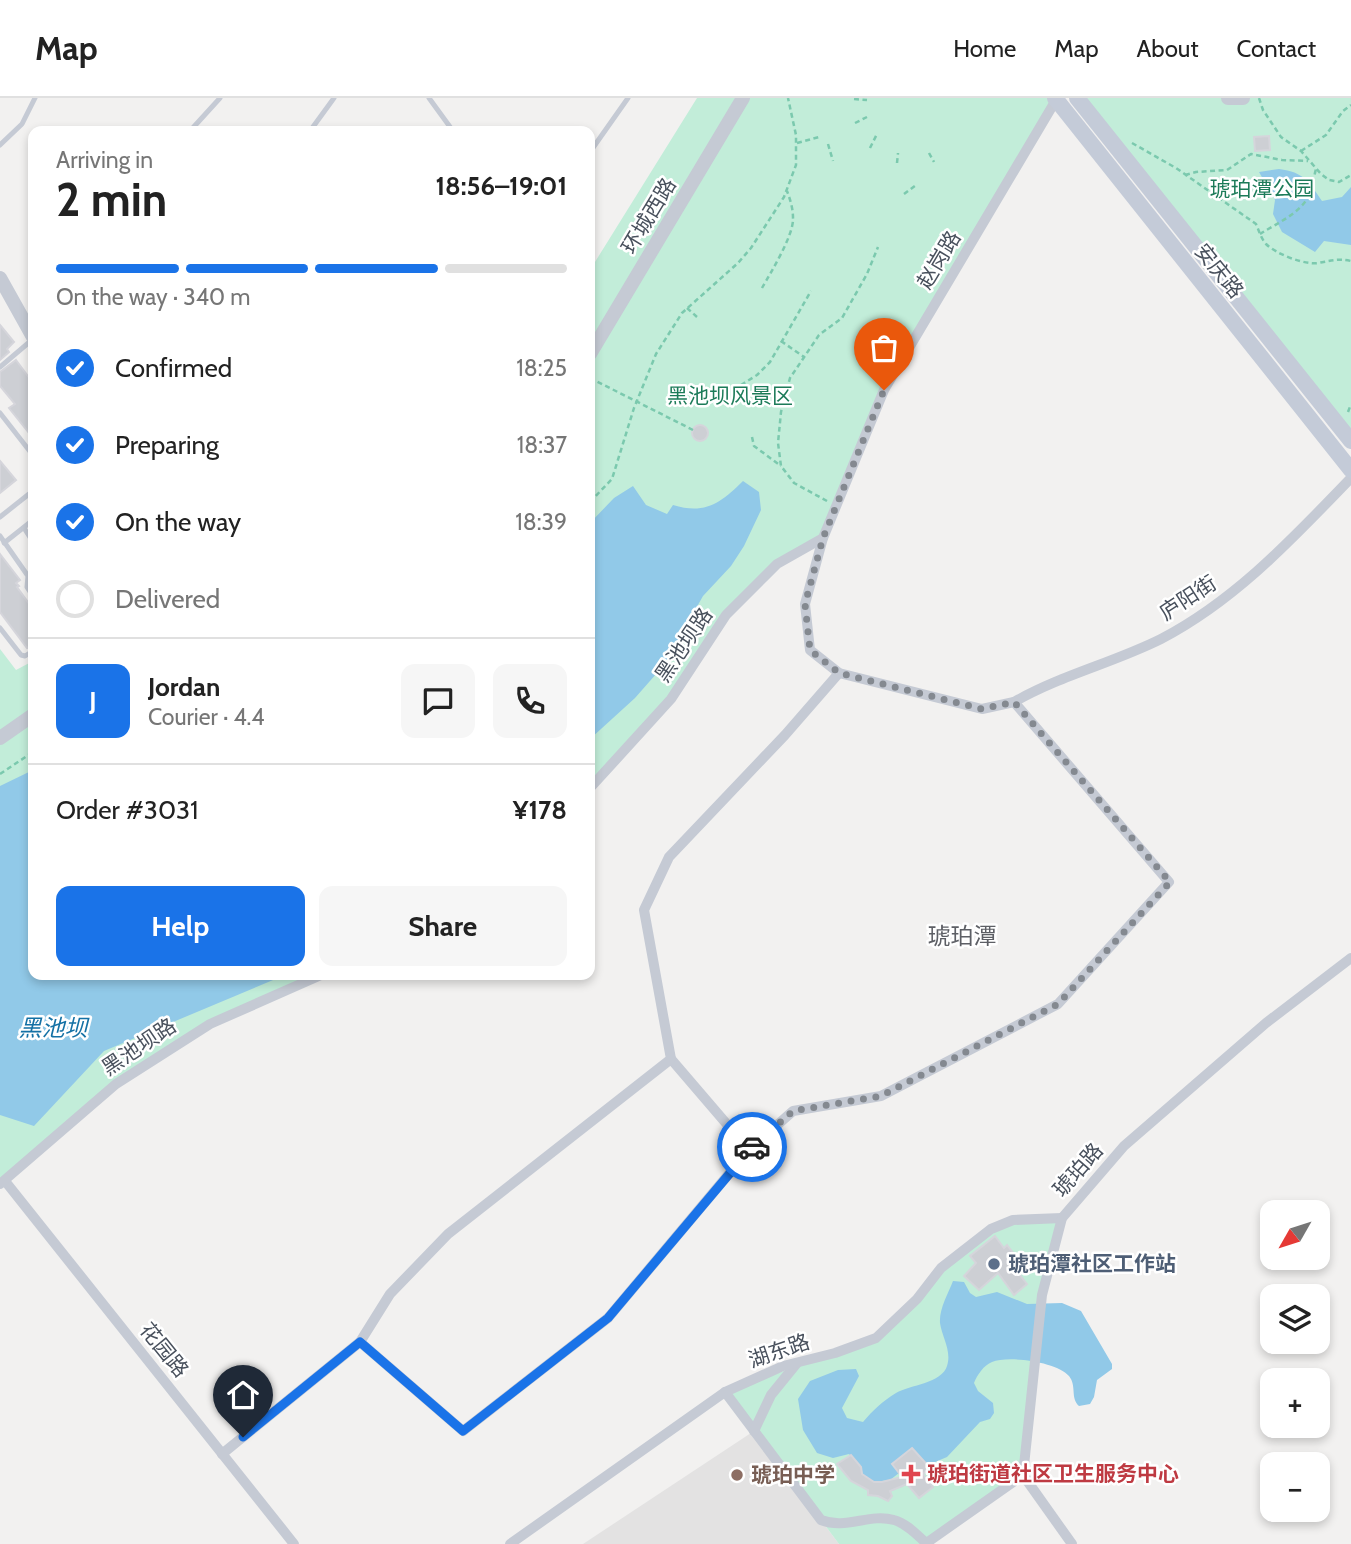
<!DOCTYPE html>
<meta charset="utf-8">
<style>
:root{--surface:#fff;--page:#f6f6f6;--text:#222;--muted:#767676;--line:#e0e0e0;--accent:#1a73e8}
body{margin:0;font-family:Cabin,"Noto Sans SC",sans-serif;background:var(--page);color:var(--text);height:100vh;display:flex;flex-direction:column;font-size:26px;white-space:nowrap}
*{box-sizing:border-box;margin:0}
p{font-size:23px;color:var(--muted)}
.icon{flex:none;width:38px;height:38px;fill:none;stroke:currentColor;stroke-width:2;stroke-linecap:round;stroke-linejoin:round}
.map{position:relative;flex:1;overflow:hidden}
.drawer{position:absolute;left:28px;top:28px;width:567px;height:854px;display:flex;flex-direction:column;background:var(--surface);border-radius:14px;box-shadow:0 4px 10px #0003}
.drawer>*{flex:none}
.needle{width:46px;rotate:231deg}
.controls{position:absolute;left:1260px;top:1102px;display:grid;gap:14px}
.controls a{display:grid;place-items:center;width:70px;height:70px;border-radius:14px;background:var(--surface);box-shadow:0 4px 10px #0003;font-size:35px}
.pin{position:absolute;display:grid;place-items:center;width:60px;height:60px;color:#fff;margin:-72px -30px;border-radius:50% 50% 50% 0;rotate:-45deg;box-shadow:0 0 7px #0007}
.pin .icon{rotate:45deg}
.courier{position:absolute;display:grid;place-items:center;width:70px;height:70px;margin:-35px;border:5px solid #1a73e8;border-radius:50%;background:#fff;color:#222;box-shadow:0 2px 9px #0007}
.headline em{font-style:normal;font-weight:800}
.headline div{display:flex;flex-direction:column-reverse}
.headline{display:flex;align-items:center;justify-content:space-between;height:119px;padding:0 28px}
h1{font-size:46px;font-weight:800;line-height:52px}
.bar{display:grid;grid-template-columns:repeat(4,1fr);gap:10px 7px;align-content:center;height:84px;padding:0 28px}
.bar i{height:9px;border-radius:5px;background:var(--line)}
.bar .selected{background:var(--accent)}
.bar p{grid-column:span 4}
.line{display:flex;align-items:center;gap:18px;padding:0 28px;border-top:2px solid var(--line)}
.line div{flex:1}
.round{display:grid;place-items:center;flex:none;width:74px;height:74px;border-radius:14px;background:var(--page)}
ol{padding:0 28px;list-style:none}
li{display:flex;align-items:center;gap:21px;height:77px}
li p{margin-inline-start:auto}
li .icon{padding:7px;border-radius:50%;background:var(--accent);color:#fff;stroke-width:4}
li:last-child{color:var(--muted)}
li i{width:38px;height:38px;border:4px solid var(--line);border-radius:50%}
.action{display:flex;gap:14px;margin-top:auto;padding:14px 28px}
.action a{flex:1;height:80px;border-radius:14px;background:var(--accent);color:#fff;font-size:28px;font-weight:800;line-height:80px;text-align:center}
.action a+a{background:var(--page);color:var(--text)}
header{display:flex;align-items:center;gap:42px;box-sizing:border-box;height:98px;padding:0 35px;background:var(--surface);border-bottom:2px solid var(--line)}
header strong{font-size:33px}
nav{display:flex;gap:38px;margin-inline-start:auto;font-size:24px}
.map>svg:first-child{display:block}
.education{fill:#e3e2e2}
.green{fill:#c2edd9}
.water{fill:#91c9e8}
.building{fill:#cdcfd4;stroke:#d5d5db;stroke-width:2}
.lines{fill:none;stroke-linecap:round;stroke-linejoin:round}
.path{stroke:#7bc9ae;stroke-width:2.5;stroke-dasharray:5 3.5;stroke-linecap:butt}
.service{stroke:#c5cad4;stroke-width:5}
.minor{stroke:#c5cad4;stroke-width:10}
.tertiary{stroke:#c5cad4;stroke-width:14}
.secondary{stroke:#c4cbd8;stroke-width:16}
.path-bridge{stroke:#7bc9ae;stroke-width:2.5;stroke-dasharray:5 3.5;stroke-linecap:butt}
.done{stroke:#848990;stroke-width:7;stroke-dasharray:0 12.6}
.route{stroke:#1a73e8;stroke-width:9}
.service-dot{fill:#5c6f8a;stroke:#fff;stroke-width:2.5}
.health-dot{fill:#e0444e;stroke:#fff;stroke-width:2.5}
.education-dot{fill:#8d6e63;stroke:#fff;stroke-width:2.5}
.labels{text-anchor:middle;stroke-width:5;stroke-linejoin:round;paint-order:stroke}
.park-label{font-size:21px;fill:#1c7b59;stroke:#fff}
.street-label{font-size:21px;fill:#49515d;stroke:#fff}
.service-label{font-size:21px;font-weight:bold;fill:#4e5e75;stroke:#fff;text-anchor:start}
.health-label{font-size:21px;font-weight:bold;fill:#be3a42;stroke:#fff;text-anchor:start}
.education-label{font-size:21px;font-weight:bold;fill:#785e54;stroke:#fff;text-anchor:start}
.neighbourhood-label{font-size:23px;fill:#5d5f65;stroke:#fff}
.water-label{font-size:23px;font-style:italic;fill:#1471a5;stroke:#fff}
</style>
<header>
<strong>Map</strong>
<nav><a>Home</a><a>Map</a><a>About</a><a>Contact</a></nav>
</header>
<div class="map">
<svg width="1351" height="1446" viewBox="0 0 1351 1446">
<rect width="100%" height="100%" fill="#f2f1f0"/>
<!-- education -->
<polygon class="education" points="754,1333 839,1446 583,1446"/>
<!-- green -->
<g class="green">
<polygon points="697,0 1055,0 884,292 823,440 777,466 726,517 671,601 590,690 590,172"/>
<polygon points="1077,0 1351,0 1351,343"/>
<polygon points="0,551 16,572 33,563 33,877 321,877 210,926 116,986 0,1086"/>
<polygon points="1062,1120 1042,1197 1023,1377 925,1446 839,1446 725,1294 876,1240 941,1170 1013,1122"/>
</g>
<!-- water -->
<g class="water">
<path d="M1279 71C1304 74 1309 84 1322 103L1342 99 1351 89V147L1324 143 1315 154 1282 134 1273 116 1275 102 1259 74Z"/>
<path d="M743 383 759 394 761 412 744 448 731 468 703 498 664 567 635 600 590 641V425L614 400 633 388 646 407 667 416 673 407C705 417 721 405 743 383Z"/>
<polygon points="33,672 33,877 285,877 104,953 34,1028 0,1017 0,688"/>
<path d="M953 1183 964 1184 970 1195 976 1199 997 1194 1027 1206 1062 1205 1081 1213 1112 1266V1271L1097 1282 1094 1299 1090 1306 1079 1308C1070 1300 1077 1288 1069 1278 1058 1264 1008 1257 992 1264 984 1267 977 1277 974 1285L978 1293 993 1305 994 1315 990 1321 980 1324 947 1359 928 1367 912 1350 893 1366 899 1375 890 1382 874 1384 863 1377 861 1369 849 1356 833 1360 817 1355 803 1332 798 1301 810 1283 838 1272 856 1271 859 1278 842 1310 847 1320 863 1324C873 1312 883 1303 896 1295 910 1287 942 1285 947 1268 952 1253 942 1239 940 1225 939 1211 948 1196 953 1183Z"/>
</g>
<!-- building -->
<g class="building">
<polygon points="1269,38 1270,52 1255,53 1254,39"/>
<polygon points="0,227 14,244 7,251 9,254 0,262"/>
<polygon points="16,262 33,285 33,340 9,310 15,306 0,288 0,274"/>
<circle cx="700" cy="335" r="8"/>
<polygon points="0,363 16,382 0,395"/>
<polygon points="0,456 20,482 16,485 19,488 17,489 33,511 33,548 27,550 0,514"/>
<polygon points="995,1138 1004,1150 1007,1147 1018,1161 1012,1167 1027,1186 1014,1197 998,1175 979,1192 964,1178 976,1165 970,1158"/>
<polygon points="912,1350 930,1370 923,1376 933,1389 919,1400 907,1386 890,1393 892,1398 888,1403 878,1398 868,1397 868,1392 851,1383 837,1366 851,1357 861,1369 862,1376 874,1384 882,1384 902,1379 892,1366"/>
</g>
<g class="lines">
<!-- path -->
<g class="path">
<polyline points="1259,0 1263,12 1281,39 1301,53 1321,76 1329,82 1339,84 1351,77"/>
<polyline points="854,1 867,2"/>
<polyline points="855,25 867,19"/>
<polyline points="797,45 819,39"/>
<path d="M1132 45 1176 70 1256 126C1259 133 1261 140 1266 146 1276 156 1304 167 1318 165 1330 163 1338 160 1351 163"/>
<polyline points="828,46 833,63"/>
<polyline points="870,50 877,36"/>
<polyline points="1301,53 1326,37 1343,13 1351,7"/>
<polyline points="929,55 934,64"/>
<polyline points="897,65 898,55"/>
<polyline points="1185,77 1196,74 1227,72 1251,56 1282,62 1308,63"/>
<polyline points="904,96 916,87"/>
<path d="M1260 136C1277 125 1304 114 1311 93 1313 86 1314 78 1316 71"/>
<path d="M762 190C771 174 794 137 793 120 793 110 790 101 787 93"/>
<polyline points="687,210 697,219"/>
<polyline points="781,243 804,259"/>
<polyline points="741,287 757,277 770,264 811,193"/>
<polyline points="1348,314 1351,306"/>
<polyline points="752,339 754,348 781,368"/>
<polyline points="827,403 794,385 781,368 778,345 781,314 790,280 819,237 842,220 867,176 878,149"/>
<polyline points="590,404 612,381 634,310 656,256 682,215 738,165 751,150 784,99 796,67 796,37 788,0"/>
<polyline points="0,676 33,654"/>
</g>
<!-- service -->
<g class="service">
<polyline points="429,0 453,33"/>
<polyline points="190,33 220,0"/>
<polyline points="310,33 334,0"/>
<polyline points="0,47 22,26 35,0"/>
<polyline points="590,54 628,0"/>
<polyline points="0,269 33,241"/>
<polyline points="0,315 32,356"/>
<polyline points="0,419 29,396 33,402"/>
<polyline points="24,430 33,444"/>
<polyline points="0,438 28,478 27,489 33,498"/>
<polyline points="4,445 33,422"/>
<polyline points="0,530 21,557 25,558 33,553"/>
</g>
<!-- minor -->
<g class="minor">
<path d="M1014 604C1061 577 1113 565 1161 541 1236 502 1293 440 1351 380"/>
<polyline points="590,690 671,601 726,517 777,466 823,440"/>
<polyline points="671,961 749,1052"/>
<polyline points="5,1083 294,1446"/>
<polyline points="0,1086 116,986 210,926 321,877"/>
<polyline points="360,1244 390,1196 448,1136 671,961 644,812 669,759 785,637 839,575"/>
<path d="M725 1294 821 1422C846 1432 869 1415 894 1422 906 1425 917 1437 926 1445"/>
<polyline points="754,1333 771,1297 797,1265"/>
<polyline points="222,1356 360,1244 463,1333 608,1220 749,1052 793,1013 881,998 1058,906 1169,784 1014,604 982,611 839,575 810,552 805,506 823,440 884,292 1056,2"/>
<polyline points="1023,1377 1072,1446"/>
<polyline points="510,1446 725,1294 783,1268 835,1255 876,1240 917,1201 941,1170 991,1131 1013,1122 1062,1120"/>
<polyline points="925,1446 1023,1377 1042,1197 1062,1120 1124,1048 1266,925 1351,860"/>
</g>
<!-- tertiary -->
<g class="tertiary">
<polyline points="1228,0 1243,0"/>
<polyline points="0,180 33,239"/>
<polyline points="590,256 743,0"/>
<polyline points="0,640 33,617"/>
</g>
<!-- secondary -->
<g class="secondary">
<polyline points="1055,0 1351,372"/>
<polyline points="1077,0 1351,343"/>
</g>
<!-- path-bridge -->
<polyline class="path-bridge" points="590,280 693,332"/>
</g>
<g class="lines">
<!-- done -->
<polyline class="done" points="752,1049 793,1013 881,998 1058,906 1170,784 1014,604 982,611 839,575 810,552 805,506 823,440 884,292"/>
<!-- route -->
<polyline class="route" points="243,1339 360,1244 463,1333 608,1220 752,1049"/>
</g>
<!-- markers -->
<circle class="service-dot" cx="994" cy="1166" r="7"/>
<path class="health-dot" d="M907.5 1365.5h7v7h7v7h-7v7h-7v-7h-7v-7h7z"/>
<circle class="education-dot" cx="737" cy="1377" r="7"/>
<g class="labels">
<!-- park labels -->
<g class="park-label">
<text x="1262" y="98">琥珀潭公园</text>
<text x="730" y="305">黑池坝风景区</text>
</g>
<!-- street labels -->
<g class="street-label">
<text transform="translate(649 118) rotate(-59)" y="7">环城西路</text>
<text transform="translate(939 162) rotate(-59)" y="7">赵岗路</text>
<text transform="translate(1219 173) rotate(51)" y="7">安庆路</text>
<text transform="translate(1188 500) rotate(-33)" y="7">庐阳街</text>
<text transform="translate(684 547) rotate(-56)" y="7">黑池坝路</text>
<text transform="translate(139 949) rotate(-34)" y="7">黑池坝路</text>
<text transform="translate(1078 1072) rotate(-49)" y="7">琥珀路</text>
<text transform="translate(164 1252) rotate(51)" y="7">花园路</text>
<text transform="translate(779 1253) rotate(-19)" y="7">湖东路</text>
</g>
<!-- service labels -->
<g class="service-label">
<text x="1008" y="1173">琥珀潭社区工作站</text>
</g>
<!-- health labels -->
<g class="health-label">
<text x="927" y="1383">琥珀街道社区卫生服务中心</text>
</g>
<!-- education labels -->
<g class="education-label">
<text x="751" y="1384">琥珀中学</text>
</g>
<!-- neighbourhood labels -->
<g class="neighbourhood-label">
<text x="962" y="846">琥珀潭</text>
</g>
<!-- water labels -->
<g class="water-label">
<text x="53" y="938">黑池坝</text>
</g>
</g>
</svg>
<div class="controls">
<a><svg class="needle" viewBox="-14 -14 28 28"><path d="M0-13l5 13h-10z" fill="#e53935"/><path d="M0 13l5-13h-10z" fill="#767676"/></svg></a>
<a><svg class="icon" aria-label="layers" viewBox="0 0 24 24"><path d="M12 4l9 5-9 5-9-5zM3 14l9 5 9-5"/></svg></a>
<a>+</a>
<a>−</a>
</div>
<div class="pin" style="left:884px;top:292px;background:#ea580c"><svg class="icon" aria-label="bag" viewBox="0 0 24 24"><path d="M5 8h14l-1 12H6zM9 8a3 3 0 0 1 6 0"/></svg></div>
<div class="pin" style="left:243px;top:1339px;background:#1f2937"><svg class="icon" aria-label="home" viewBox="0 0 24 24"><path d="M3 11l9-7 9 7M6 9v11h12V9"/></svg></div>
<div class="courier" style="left:752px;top:1049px"><svg class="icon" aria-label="car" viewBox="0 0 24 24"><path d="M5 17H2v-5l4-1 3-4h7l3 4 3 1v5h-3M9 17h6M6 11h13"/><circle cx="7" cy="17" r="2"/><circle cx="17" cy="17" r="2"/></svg></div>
<section class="drawer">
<div class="headline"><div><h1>2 min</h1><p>Arriving in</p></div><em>18:56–19:01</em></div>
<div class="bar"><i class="selected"></i><i class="selected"></i><i class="selected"></i><i></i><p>On the way · 340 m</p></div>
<ol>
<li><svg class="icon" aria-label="check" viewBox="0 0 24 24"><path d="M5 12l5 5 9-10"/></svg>Confirmed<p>18:25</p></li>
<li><svg class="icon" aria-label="check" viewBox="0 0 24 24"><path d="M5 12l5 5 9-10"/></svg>Preparing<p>18:37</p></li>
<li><svg class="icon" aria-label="check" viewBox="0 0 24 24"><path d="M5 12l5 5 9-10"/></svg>On the way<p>18:39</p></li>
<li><i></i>Delivered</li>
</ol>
<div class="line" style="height:126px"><b class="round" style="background:var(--accent);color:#fff">J</b><div><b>Jordan</b><p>Courier · 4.4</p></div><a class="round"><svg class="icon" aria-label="chat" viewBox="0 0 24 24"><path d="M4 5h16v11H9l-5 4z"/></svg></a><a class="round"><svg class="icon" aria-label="phone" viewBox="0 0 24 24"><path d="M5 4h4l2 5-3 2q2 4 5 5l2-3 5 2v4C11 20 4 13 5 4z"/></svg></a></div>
<div class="line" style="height:91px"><div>Order #3031</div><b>¥178</b></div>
<div class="action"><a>Help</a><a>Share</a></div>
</section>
</div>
